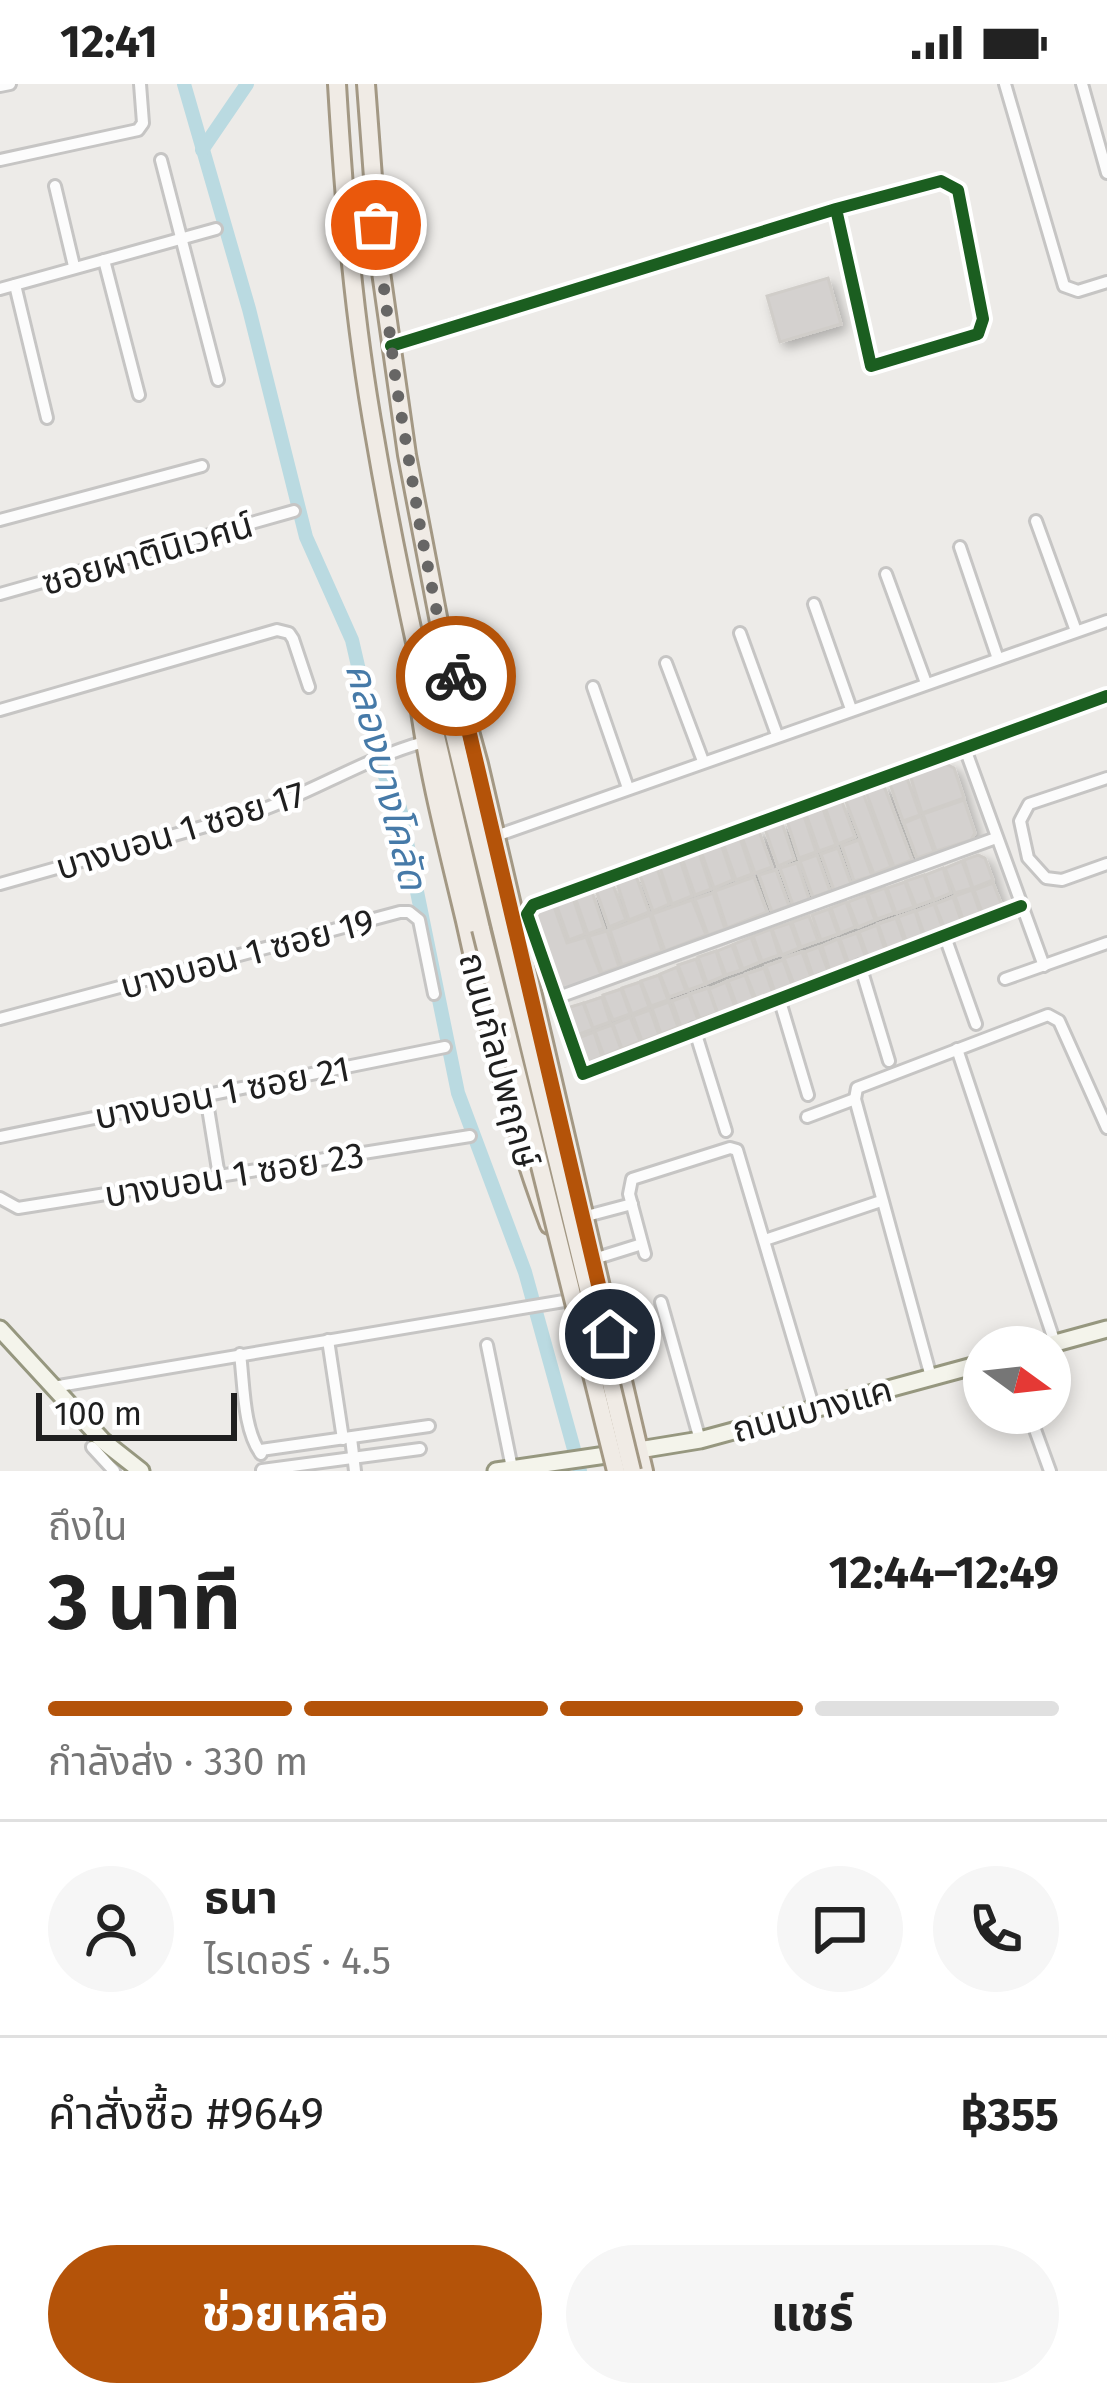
<!DOCTYPE html>
<html lang="th">
<meta charset="utf-8">
<style>
:root{--surface:#fff;--page:#f6f6f6;--text:#222;--muted:#767676;--line:#e0e0e0;--accent:#b45309}
body{margin:0;font-family:"Fira Sans","Noto Sans Thai",sans-serif;background:var(--page);color:var(--text);height:100vh;display:flex;flex-direction:column;font-size:45px;white-space:nowrap}
*{box-sizing:border-box;margin:0}
p{font-size:39px;color:var(--muted)}
.icon{flex:none;width:66px;height:66px;fill:none;stroke:currentColor;stroke-width:2;stroke-linecap:round;stroke-linejoin:round}
.map{position:relative;height:1387px;overflow:hidden}
.details{display:flex;flex-direction:column;background:var(--surface);flex:1}
.details>*{flex:none}
.needle{width:78px;rotate:105deg}
.buttons{position:absolute;left:963px;top:1242px;display:grid;gap:24px}
.buttons a{display:grid;place-items:center;width:108px;height:108px;border-radius:50%;background:var(--surface);box-shadow:0 6px 18px #0003;font-size:60px}
.scale{position:absolute;left:36px;bottom:30px;width:201px;box-sizing:border-box;padding-left:12px;border:6px solid #1f1f1f;border-top:0;font-size:33px;line-height:42px;white-space:nowrap;color:#1f1f1f;-webkit-text-stroke:9px #fff;paint-order:stroke}
.pin{position:absolute;display:grid;place-items:center;width:102px;height:102px;color:#fff;margin:-51px;border:6px solid #fff;border-radius:50%;box-shadow:0 3px 12px #0007}
.courier{position:absolute;display:grid;place-items:center;width:120px;height:120px;margin:-60px;border:9px solid #b45309;border-radius:50%;background:#fff;color:#222;box-shadow:0 3px 15px #0007}
.summary em{font-style:normal;font-weight:700}
.summary div{display:flex;flex-direction:column-reverse}
.summary{display:flex;align-items:center;justify-content:space-between;height:204px;padding:0 48px}
h1{font-size:78px;font-weight:700;line-height:90px}
.bar{display:grid;grid-template-columns:repeat(4,1fr);gap:18px 12px;align-content:center;height:144px;padding:0 48px}
.bar i{height:15px;border-radius:9px;background:var(--line)}
.bar .active{background:var(--accent)}
.bar p{grid-column:span 4}
.line{display:flex;align-items:center;gap:30px;padding:0 48px;border-top:3px solid var(--line)}
.line div{flex:1}
.round{display:grid;place-items:center;flex:none;width:126px;height:126px;border-radius:63px;background:var(--page)}
.button{display:flex;gap:24px;margin-top:auto;padding:24px 48px}
.button a{flex:1;height:138px;border-radius:72px;background:var(--accent);color:#fff;font-size:48px;font-weight:700;line-height:138px;text-align:center}
.button a+a{background:var(--page);color:var(--text)}
.status{display:flex;justify-content:space-between;align-items:center;height:84px;padding:0 60px;background:var(--surface);direction:ltr}
.status svg{height:33px;fill:currentColor}
.map>svg:first-child{display:block}
.lines{fill:none;stroke-linecap:round;stroke-linejoin:round}
.canal{stroke:#badae1;stroke-width:14}
.building{fill:#d4d1cf;stroke:#d0cdc9;stroke-width:3;filter:url(#shadow)}
.minor-tunnel{stroke:#c4c2c0;stroke-width:10;stroke-dasharray:10 5;stroke-linecap:butt}
.minor-casing{stroke:#c6c5c4;stroke-width:16}
.secondary-casing{stroke:#96977f;stroke-width:21}
.primary-casing{stroke:#a39884;stroke-width:22}
.minor{stroke:#fcfcfc;stroke-width:10}
.secondary{stroke:#f4f4eb;stroke-width:15}
.primary{stroke:#f0ebe5;stroke-width:16}
.primary-bridge-casing{stroke:#a39884;stroke-width:22;stroke-linecap:butt}
.primary-bridge{stroke:#f0ebe5;stroke-width:16}
.cycleway-casing{stroke:#fff;stroke-width:20}
.cycleway{stroke:#1b5e20;stroke-width:12}
.done{stroke:#676665;stroke-width:12;stroke-dasharray:0 21.6}
.route{stroke:#b45309;stroke-width:15}
.labels{text-anchor:middle;stroke-width:9;stroke-linejoin:round;paint-order:stroke}
.street-label{font-size:36px;fill:#1f1f1f;stroke:#fff}
.water-label{font-size:39px;font-style:italic;fill:#467aa8;stroke:#fff}
</style>
<div class="status"><b>12:41</b><svg viewBox="0 0 49 12"><path d="M0 12V9h3v3zM5 12V6h3v6zM10 12V3h3v9zM15 12V0h3v12zM26 1h20v11H26zM47 4h2v5h-2z"/></svg></div>
<div class="map">
<svg width="1107" height="1387" viewBox="0 0 1107 1387">
<defs>
<filter id="shadow"><feDropShadow dx="5.5" dy="5.5" stdDeviation="6" flood-color="#0004"/></filter>
</defs>
<rect width="100%" height="100%" fill="#edebe8"/>
<g class="lines">
<!-- canal -->
<g class="canal">
<polyline points="184,0 249,225 306,453 352,556 382,686 400,724 458,1009 525,1188 580,1387"/>
<polyline points="202,66 247,0"/>
</g>
</g>
<!-- building -->
<g class="building">
<polygon points="828,194 841,240 780,258 767,212"/>
<polygon points="946,680 954,684 964,714 922,729 910,691"/>
<polygon points="907,694 920,731 903,737 890,700"/>
<polygon points="884,702 912,776 894,783 866,708"/>
<polygon points="863,709 891,783 874,790 845,715"/>
<polygon points="964,716 975,749 971,756 936,767 923,730"/>
<polygon points="842,718 855,753 838,760 825,723"/>
<polygon points="823,725 836,761 819,767 806,730"/>
<polygon points="804,732 816,768 799,774 787,737"/>
<polygon points="921,732 934,768 917,774 904,739"/>
<polygon points="782,739 794,775 778,782 765,745"/>
<polygon points="759,747 772,783 755,789 742,753"/>
<polygon points="740,754 752,790 736,796 723,759"/>
<polygon points="859,756 872,792 854,797 842,762"/>
<polygon points="721,760 733,796 714,804 701,767"/>
<polygon points="838,764 851,800 834,806 821,770"/>
<polygon points="699,769 711,805 695,811 682,774"/>
<polygon points="817,771 830,807 813,813 800,777"/>
<polygon points="978,771 985,774 993,796 973,804 964,776"/>
<polygon points="680,776 692,812 672,820 660,784"/>
<polygon points="962,777 972,804 955,809 945,784"/>
<polygon points="797,779 809,815 793,821 780,784"/>
<polygon points="657,784 669,820 653,827 640,791"/>
<polygon points="943,784 951,809 934,816 925,791"/>
<polygon points="776,786 789,822 772,828 759,791"/>
<polygon points="924,791 933,816 916,822 906,797"/>
<polygon points="636,792 649,828 629,836 617,799"/>
<polygon points="754,793 767,828 727,844 715,807"/>
<polygon points="905,798 914,823 896,829 887,804"/>
<polygon points="993,799 1001,819 999,826 983,831 974,806"/>
<polygon points="613,801 626,836 609,843 596,806"/>
<polygon points="885,804 894,829 877,835 868,810"/>
<polygon points="972,806 981,831 964,838 955,812"/>
<polygon points="592,808 604,844 588,850 575,813"/>
<polygon points="713,809 725,845 708,851 695,815"/>
<polygon points="866,811 875,836 858,843 848,818"/>
<polygon points="953,813 962,839 945,845 935,820"/>
<polygon points="573,814 585,850 569,856 556,820"/>
<polygon points="692,816 706,851 665,867 652,830"/>
<polygon points="846,818 855,843 840,849 831,824"/>
<polygon points="553,820 567,859 586,853 601,891 565,905 557,900 532,833 536,826"/>
<polygon points="934,820 943,845 925,852 916,827"/>
<polygon points="829,825 838,850 821,856 812,831"/>
<polygon points="915,827 923,852 907,859 898,833"/>
<polygon points="650,831 662,867 622,881 610,846"/>
<polygon points="809,832 818,857 801,863 792,838"/>
<polygon points="896,834 905,859 887,865 878,840"/>
<polygon points="790,839 799,864 782,871 772,845"/>
<polygon points="877,841 885,866 868,873 859,848"/>
<polygon points="771,845 779,871 762,877 753,852"/>
<polygon points="607,847 619,883 602,889 589,852"/>
<polygon points="857,849 866,874 849,880 840,855"/>
<polygon points="751,853 760,878 743,885 734,860"/>
<polygon points="838,855 847,880 830,887 822,862"/>
<polygon points="732,861 741,886 726,891 717,867"/>
<polygon points="819,863 828,887 813,892 805,868"/>
<polygon points="716,867 724,892 707,899 698,873"/>
<polygon points="802,868 811,893 794,900 784,874"/>
<polygon points="696,875 705,900 688,906 678,881"/>
<polygon points="783,876 792,901 775,908 766,882"/>
<polygon points="677,883 686,907 669,913 660,890"/>
<polygon points="764,884 773,909 756,915 746,890"/>
<polygon points="659,891 668,916 651,922 641,897"/>
<polygon points="745,891 754,916 737,922 728,897"/>
<polygon points="640,898 649,923 632,930 622,904"/>
<polygon points="726,898 735,923 718,930 709,905"/>
<polygon points="708,904 717,929 700,935 690,910"/>
<polygon points="621,905 630,930 613,936 603,911"/>
<polygon points="689,911 698,936 681,943 672,917"/>
<polygon points="602,913 610,938 593,944 584,919"/>
<polygon points="669,918 678,943 661,950 652,924"/>
<polygon points="583,919 593,945 577,951 567,924"/>
<polygon points="650,926 659,951 642,957 633,932"/>
<polygon points="630,933 640,957 622,965 613,940"/>
<polygon points="612,941 621,965 604,972 595,947"/>
<polygon points="594,948 602,973 587,979 578,954"/>
</g>
<g class="lines">
<!-- minor-tunnel -->
<polyline class="minor-tunnel" points="425,251 447,243"/>
<defs>
<g id="minor">
<polyline points="1005,0 1064,202 1078,207 1107,198"/>
<polyline points="1082,0 1107,89"/>
<polyline points="0,2 10,0"/>
<polyline points="0,76 138,46 143,39 140,0"/>
<polyline points="161,76 218,296"/>
<polyline points="55,102 74,182"/>
<polyline points="104,176 139,311"/>
<polyline points="15,201 47,334"/>
<polyline points="0,205 216,145"/>
<polyline points="447,243 836,125 941,97 958,106 983,235 978,250 871,282 836,125"/>
<polyline points="391,262 425,251"/>
<polyline points="0,436 202,382"/>
<polyline points="1036,437 1076,547"/>
<polyline points="960,463 998,575"/>
<polyline points="886,490 926,599"/>
<polyline points="0,510 294,427"/>
<polyline points="814,520 851,625"/>
<polyline points="740,549 777,651"/>
<polyline points="666,579 703,677"/>
<polyline points="593,603 628,704"/>
<polyline points="0,626 277,546 289,549 293,555 309,603"/>
<polyline points="964,662 1044,882"/>
<polyline points="1107,694 1029,720 1020,737 1028,774 1046,794 1062,796 1107,780"/>
<polyline points="496,752 1107,537"/>
<path d="M0 800 259 727C315 707 366 674 424 658"/>
<polyline points="1021,822 583,990 527,830 533,821 1107,612"/>
<polyline points="944,850 976,940"/>
<polyline points="860,881 889,977"/>
<polyline points="1005,895 1107,859"/>
<polyline points="556,914 996,754"/>
<polyline points="779,914 808,1011"/>
<polyline points="0,935 400,828 409,828 419,836 434,910"/>
<polyline points="694,944 726,1047"/>
<polyline points="957,965 1055,1259"/>
<polyline points="206,1012 219,1092"/>
<polyline points="807,1033 855,1015"/>
<polyline points="0,1053 445,963"/>
<polyline points="0,1114 18,1124 470,1052"/>
<polyline points="583,1133 632,1120"/>
<polyline points="765,1156 881,1117"/>
<polyline points="645,1170 629,1110 632,1095 730,1064 737,1066 814,1325"/>
<polyline points="594,1175 642,1160"/>
<polyline points="661,1218 700,1356"/>
<polyline points="328,1256 343,1355"/>
<polyline points="487,1261 512,1384"/>
<path d="M240 1270C244 1301 243 1345 261 1370"/>
<polyline points="931,1293 855,1015 857,1004 1048,931 1059,937 1107,1044"/>
<polyline points="53,1303 570,1216"/>
<polyline points="1029,1329 1050,1387"/>
<polyline points="351,1354 355,1387"/>
<polyline points="92,1363 114,1387"/>
<polyline points="261,1366 429,1342"/>
<polyline points="262,1386 420,1365"/>
</g>
<g id="secondary">
<polyline points="0,1245 103,1357 141,1387"/>
<polyline points="1041,1263 1107,1245"/>
<polyline points="639,1366 700,1356 984,1279"/>
<polyline points="496,1387 606,1371"/>
</g>
<g id="primary">
<path d="M337 0C344 118 354 237 375 354 403 519 443 682 481 845"/>
<polyline points="366,0 379,174 407,371 443,559 444,609 501,844"/>
<polyline points="449,571 479,680 644,1387"/>
<path d="M419 620C429 694 448 765 465 837 488 941 511 1042 549 1141"/>
</g>
</defs>
<!-- minor casing -->
<use href="#minor" class="minor-casing"/>
<!-- secondary casing -->
<use href="#secondary" class="secondary-casing"/>
<!-- primary casing -->
<use href="#primary" class="primary-casing"/>
<!-- minor -->
<use href="#minor" class="minor"/>
<!-- secondary -->
<use href="#secondary" class="secondary"/>
<!-- primary -->
<use href="#primary" class="primary"/>
<defs>
<g id="primary-bridge">
<polyline points="501,844 632,1387"/>
<polyline points="481,845 616,1387"/>
</g>
</defs>
<!-- primary-bridge casing -->
<use href="#primary-bridge" class="primary-bridge-casing"/>
<!-- primary-bridge -->
<use href="#primary-bridge" class="primary-bridge"/>
<defs>
<g id="cycleway">
<polyline points="391,262 836,125 941,97 958,106 983,235 978,250 871,282 836,125"/>
<polyline points="1021,822 583,990 527,830 533,821 1107,612"/>
</g>
</defs>
<!-- cycleway casing -->
<use href="#cycleway" class="cycleway-casing"/>
<!-- cycleway -->
<use href="#cycleway" class="cycleway"/>
</g>
<g class="lines">
<!-- done -->
<polyline class="done" points="376,141 396,299 421,448 443,559 456,592"/>
<!-- route -->
<polyline class="route" points="456,592 610,1250"/>
</g>
<g class="labels">
<!-- street labels -->
<g class="street-label">
<text transform="translate(147 469) rotate(-16)" y="13">ซอยผาตินิเวศน์</text>
<text transform="translate(180 746) rotate(-17)" y="13">บางบอน 1 ซอย 17</text>
<text transform="translate(247 869) rotate(-15)" y="13">บางบอน 1 ซอย 19</text>
<text transform="translate(500 976) rotate(75)" y="13">ถนนกัลปพฤกษ์</text>
<text transform="translate(222 1008) rotate(-11)" y="13">บางบอน 1 ซอย 21</text>
<text transform="translate(234 1090) rotate(-9)" y="13">บางบอน 1 ซอย 23</text>
<text transform="translate(812 1325) rotate(-15)" y="13">ถนนบางแค</text>
</g>
<!-- water labels -->
<g class="water-label">
<text transform="translate(387 692) rotate(76)" y="14">คลองบางโคลัด</text>
</g>
</g>
</svg>
<div class="buttons">
<a><svg class="needle" viewBox="-14 -14 28 28"><path d="M0-13l5 13h-10z" fill="#e53935"/><path d="M0 13l5-13h-10z" fill="#767676"/></svg></a>
</div>
<div class="scale">100 m</div>
<div class="pin" style="left:376px;top:141px;background:#ea580c"><svg class="icon" aria-label="bag" viewBox="0 0 24 24"><path d="M5 8h14l-1 12H6zM9 8a3 3 0 0 1 6 0"/></svg></div>
<div class="pin" style="left:610px;top:1250px;background:#1f2937"><svg class="icon" aria-label="home" viewBox="0 0 24 24"><path d="M3 11l9-7 9 7M6 9v11h12V9"/></svg></div>
<div class="courier" style="left:456px;top:592px"><svg class="icon" aria-label="bike" viewBox="0 0 24 24"><circle cx="6" cy="16" r="4"/><circle cx="18" cy="16" r="4"/><path d="M6 16l4-8h5l3 8M10 8l3 8H6M13 5h3"/></svg></div>
</div>
<section class="details">
<div class="summary"><div><h1>3 นาที</h1><p>ถึงใน</p></div><em>12:44–12:49</em></div>
<div class="bar"><i class="active"></i><i class="active"></i><i class="active"></i><i></i><p>กำลังส่ง · 330 m</p></div>
<div class="line" style="height:216px"><a class="round"><svg class="icon" aria-label="person" viewBox="0 0 24 24"><circle cx="12" cy="8" r="4"/><path d="M4 21q1-7 8-7t8 7"/></svg></a><div><b>ธนา</b><p>ไรเดอร์ · 4.5</p></div><a class="round"><svg class="icon" aria-label="chat" viewBox="0 0 24 24"><path d="M4 5h16v11H9l-5 4z"/></svg></a><a class="round"><svg class="icon" aria-label="phone" viewBox="0 0 24 24"><path d="M5 4h4l2 5-3 2q2 4 5 5l2-3 5 2v4C11 20 4 13 5 4z"/></svg></a></div>
<div class="line" style="height:156px"><div>คำสั่งซื้อ #9649</div><b>฿355</b></div>
<div class="button"><a>ช่วยเหลือ</a><a>แชร์</a></div>
</section>
